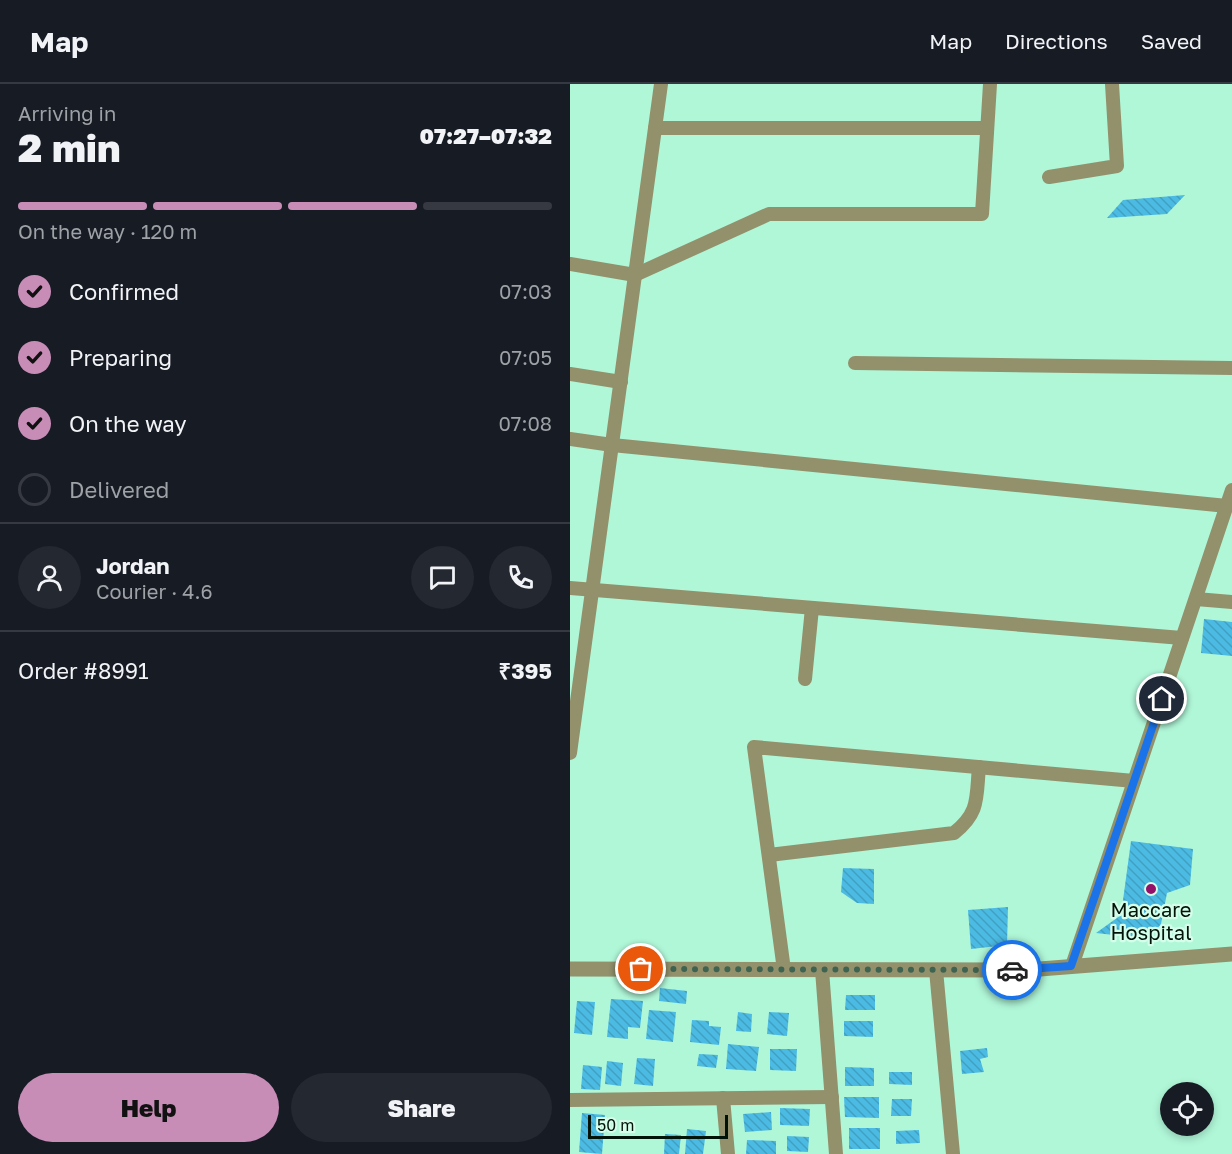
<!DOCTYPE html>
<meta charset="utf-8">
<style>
:root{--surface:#171b24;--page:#242831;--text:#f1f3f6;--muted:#9ea1a6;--line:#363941;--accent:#c78db7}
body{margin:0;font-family:"Golos Text",sans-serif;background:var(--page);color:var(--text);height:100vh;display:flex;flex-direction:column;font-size:22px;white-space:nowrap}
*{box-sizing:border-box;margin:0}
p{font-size:20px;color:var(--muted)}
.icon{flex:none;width:33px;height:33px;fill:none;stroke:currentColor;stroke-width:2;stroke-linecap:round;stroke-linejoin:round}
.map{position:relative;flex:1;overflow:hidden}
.details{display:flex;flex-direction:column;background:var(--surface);width:570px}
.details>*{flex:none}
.buttons{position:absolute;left:590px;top:998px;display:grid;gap:12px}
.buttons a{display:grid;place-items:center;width:54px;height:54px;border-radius:50%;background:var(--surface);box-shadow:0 3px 9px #0003;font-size:30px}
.scale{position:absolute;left:18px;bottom:15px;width:140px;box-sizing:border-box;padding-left:6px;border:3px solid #001309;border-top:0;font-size:16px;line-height:21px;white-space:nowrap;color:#001309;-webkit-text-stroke:4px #d4fdea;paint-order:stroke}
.pin{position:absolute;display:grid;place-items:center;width:51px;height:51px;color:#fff;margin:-26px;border:3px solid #fff;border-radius:50%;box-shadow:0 2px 6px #0007}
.courier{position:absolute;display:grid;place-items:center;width:60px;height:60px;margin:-30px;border:4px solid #1a73e8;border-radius:50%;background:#fff;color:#222;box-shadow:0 2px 8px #0007}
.headline em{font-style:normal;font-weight:800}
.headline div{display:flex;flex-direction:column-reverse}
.headline{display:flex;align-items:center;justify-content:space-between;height:102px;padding:0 18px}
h1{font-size:39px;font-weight:800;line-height:45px}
.bar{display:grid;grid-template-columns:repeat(4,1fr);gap:9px 6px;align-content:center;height:72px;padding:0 18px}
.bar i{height:8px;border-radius:4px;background:var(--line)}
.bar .on{background:var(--accent)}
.bar p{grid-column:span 4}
.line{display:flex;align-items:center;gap:15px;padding:0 18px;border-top:2px solid var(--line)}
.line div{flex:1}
.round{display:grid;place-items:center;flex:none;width:63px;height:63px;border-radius:32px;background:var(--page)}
ol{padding:0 18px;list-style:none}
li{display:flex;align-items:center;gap:18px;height:66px}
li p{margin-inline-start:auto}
li .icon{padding:6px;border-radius:50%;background:var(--accent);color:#111;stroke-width:4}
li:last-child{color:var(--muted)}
li i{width:33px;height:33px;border:3px solid var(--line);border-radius:50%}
.button{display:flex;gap:12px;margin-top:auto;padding:12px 18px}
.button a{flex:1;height:69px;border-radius:36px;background:var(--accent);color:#111;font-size:24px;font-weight:800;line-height:69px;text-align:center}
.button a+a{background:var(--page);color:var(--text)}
header{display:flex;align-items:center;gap:36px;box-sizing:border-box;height:84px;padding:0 30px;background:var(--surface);border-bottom:2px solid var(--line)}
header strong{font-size:28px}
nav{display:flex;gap:33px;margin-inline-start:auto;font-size:21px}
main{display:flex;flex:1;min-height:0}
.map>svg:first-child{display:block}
.building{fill:url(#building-back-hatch)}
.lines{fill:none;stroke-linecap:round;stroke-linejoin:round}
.minor{stroke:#92916c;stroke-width:14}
.tertiary{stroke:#92916c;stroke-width:15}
.done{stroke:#3e6351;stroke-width:6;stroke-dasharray:0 10.8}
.route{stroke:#1a73e8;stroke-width:8}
.poi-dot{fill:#94116a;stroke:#d4fdea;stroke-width:2}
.labels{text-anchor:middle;stroke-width:4.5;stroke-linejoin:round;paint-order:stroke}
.poi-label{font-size:20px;fill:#001309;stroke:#d4fdea}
</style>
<header>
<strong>Map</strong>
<nav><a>Map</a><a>Directions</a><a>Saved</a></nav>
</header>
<main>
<section class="details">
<div class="headline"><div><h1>2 min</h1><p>Arriving in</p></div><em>07:27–07:32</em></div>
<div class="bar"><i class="on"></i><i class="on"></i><i class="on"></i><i></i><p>On the way · 120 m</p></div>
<ol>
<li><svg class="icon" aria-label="check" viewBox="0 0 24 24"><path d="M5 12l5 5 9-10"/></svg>Confirmed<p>07:03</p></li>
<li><svg class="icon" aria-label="check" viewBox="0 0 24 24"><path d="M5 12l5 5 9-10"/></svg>Preparing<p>07:05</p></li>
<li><svg class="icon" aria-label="check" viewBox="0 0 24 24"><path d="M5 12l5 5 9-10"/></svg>On the way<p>07:08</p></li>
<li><i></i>Delivered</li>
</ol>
<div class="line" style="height:108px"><a class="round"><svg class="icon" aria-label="person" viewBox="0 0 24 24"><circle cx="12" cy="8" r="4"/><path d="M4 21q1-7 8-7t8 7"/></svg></a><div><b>Jordan</b><p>Courier · 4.6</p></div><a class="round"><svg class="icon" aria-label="chat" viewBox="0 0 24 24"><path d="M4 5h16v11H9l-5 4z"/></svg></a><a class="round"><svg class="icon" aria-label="phone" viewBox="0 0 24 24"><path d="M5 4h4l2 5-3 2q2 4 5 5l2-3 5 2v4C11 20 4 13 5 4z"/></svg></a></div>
<div class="line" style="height:78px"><div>Order #8991</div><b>₹395</b></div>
<div class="button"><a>Help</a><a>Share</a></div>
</section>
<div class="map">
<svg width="662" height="1070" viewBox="0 0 662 1070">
<defs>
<pattern id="building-back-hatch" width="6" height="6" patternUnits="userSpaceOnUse" patternTransform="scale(1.5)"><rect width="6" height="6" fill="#4cbbe3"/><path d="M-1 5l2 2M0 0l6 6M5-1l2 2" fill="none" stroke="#41a0c1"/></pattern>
</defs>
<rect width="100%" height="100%" fill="#b0f7d8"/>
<!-- building -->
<g class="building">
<polygon points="615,111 597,130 537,134 553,116"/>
<polygon points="634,535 662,538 662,572 631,569"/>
<polygon points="561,757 623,765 620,801 597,809 591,840 579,855 526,849 551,831"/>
<polygon points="273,784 304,785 304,820 287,819 271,808"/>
<polygon points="438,823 437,861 401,865 398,826"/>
<polygon points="90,904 117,907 116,920 89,917"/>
<polygon points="276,911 305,911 305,926 275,926"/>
<polygon points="41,915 73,917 70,944 58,943 58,955 37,953"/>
<polygon points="7,917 25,918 22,951 4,949"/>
<polygon points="79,926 106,928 103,958 76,955"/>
<polygon points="168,928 182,930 181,948 166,947"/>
<polygon points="199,928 219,929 217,952 197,950"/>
<polygon points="122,936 139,937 139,942 151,943 149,961 120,958"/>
<polygon points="274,937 303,937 303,953 274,952"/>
<polygon points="158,960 189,963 186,987 156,985"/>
<polygon points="417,964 418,973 410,975 414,988 392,990 390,967"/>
<polygon points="200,965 227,965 226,987 200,986"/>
<polygon points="129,970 148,971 146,984 127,982"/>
<polygon points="67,974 85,975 83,1002 64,1000"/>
<polygon points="37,977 53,979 51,1002 35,1000"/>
<polygon points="13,981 32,983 30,1006 11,1005"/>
<polygon points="275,983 304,984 304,1002 275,1002"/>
<polygon points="319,988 342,988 342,1001 319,1000"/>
<polygon points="274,1013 309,1013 309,1034 275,1033"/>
<polygon points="322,1015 342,1015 341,1032 321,1032"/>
<polygon points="210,1024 240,1025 239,1042 210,1041"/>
<polygon points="201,1028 202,1046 175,1048 173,1030"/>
<polygon points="12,1029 35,1031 32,1070 9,1068"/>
<rect x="279" y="1044" width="31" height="21"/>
<polygon points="117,1045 136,1047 133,1070 115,1070"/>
<polygon points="349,1046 350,1059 326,1060 326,1047"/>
<polygon points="95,1050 111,1051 109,1070 94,1070"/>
<polygon points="217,1052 239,1053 238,1068 217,1067"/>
<polygon points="177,1056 206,1057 206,1070 176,1070"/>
</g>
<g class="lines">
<!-- minor -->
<g class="minor">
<polyline points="85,44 417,44"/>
<polyline points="479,93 547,82 542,0"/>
<polyline points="0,180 65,191 199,130 412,130 420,0"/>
<polyline points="285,279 662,284"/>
<polyline points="0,290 51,298"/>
<polyline points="0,355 42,361 657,422"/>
<polyline points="0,504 612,554"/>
<polyline points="626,515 662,518"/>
<polyline points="235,595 242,524"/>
<polyline points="0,669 91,0"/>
<path d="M199 771 384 749C410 728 406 714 409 683"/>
<polyline points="502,882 662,406"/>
<polyline points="214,886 184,663 564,697"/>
<polyline points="252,886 266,1070"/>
<polyline points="366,886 383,1070"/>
<polyline points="153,1014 158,1070"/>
<polyline points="0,1016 262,1013"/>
</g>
<!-- tertiary -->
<polyline class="tertiary" points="0,885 457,886 662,870"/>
</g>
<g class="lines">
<!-- done -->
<polyline class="done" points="71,885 442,886"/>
<!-- route -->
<polyline class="route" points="442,886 501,882 592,615"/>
</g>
<!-- markers -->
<circle class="poi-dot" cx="581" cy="805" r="6"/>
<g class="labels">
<!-- poi labels -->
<g class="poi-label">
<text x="581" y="833">Maccare<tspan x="581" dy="23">Hospital</tspan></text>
</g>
</g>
</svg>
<div class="buttons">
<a><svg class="icon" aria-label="locate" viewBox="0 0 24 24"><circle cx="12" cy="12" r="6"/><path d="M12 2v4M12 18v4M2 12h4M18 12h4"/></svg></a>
</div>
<div class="scale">50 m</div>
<div class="pin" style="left:71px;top:885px;background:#ea580c"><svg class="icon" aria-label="bag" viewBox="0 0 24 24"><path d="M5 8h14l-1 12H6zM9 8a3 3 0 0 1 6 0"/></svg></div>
<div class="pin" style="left:592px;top:615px;background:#1f2937"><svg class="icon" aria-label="home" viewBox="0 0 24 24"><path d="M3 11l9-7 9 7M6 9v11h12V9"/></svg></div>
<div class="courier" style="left:442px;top:886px"><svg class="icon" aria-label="car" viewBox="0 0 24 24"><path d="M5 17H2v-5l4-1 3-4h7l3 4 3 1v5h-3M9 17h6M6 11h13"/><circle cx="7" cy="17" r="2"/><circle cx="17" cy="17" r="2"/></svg></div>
</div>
</main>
